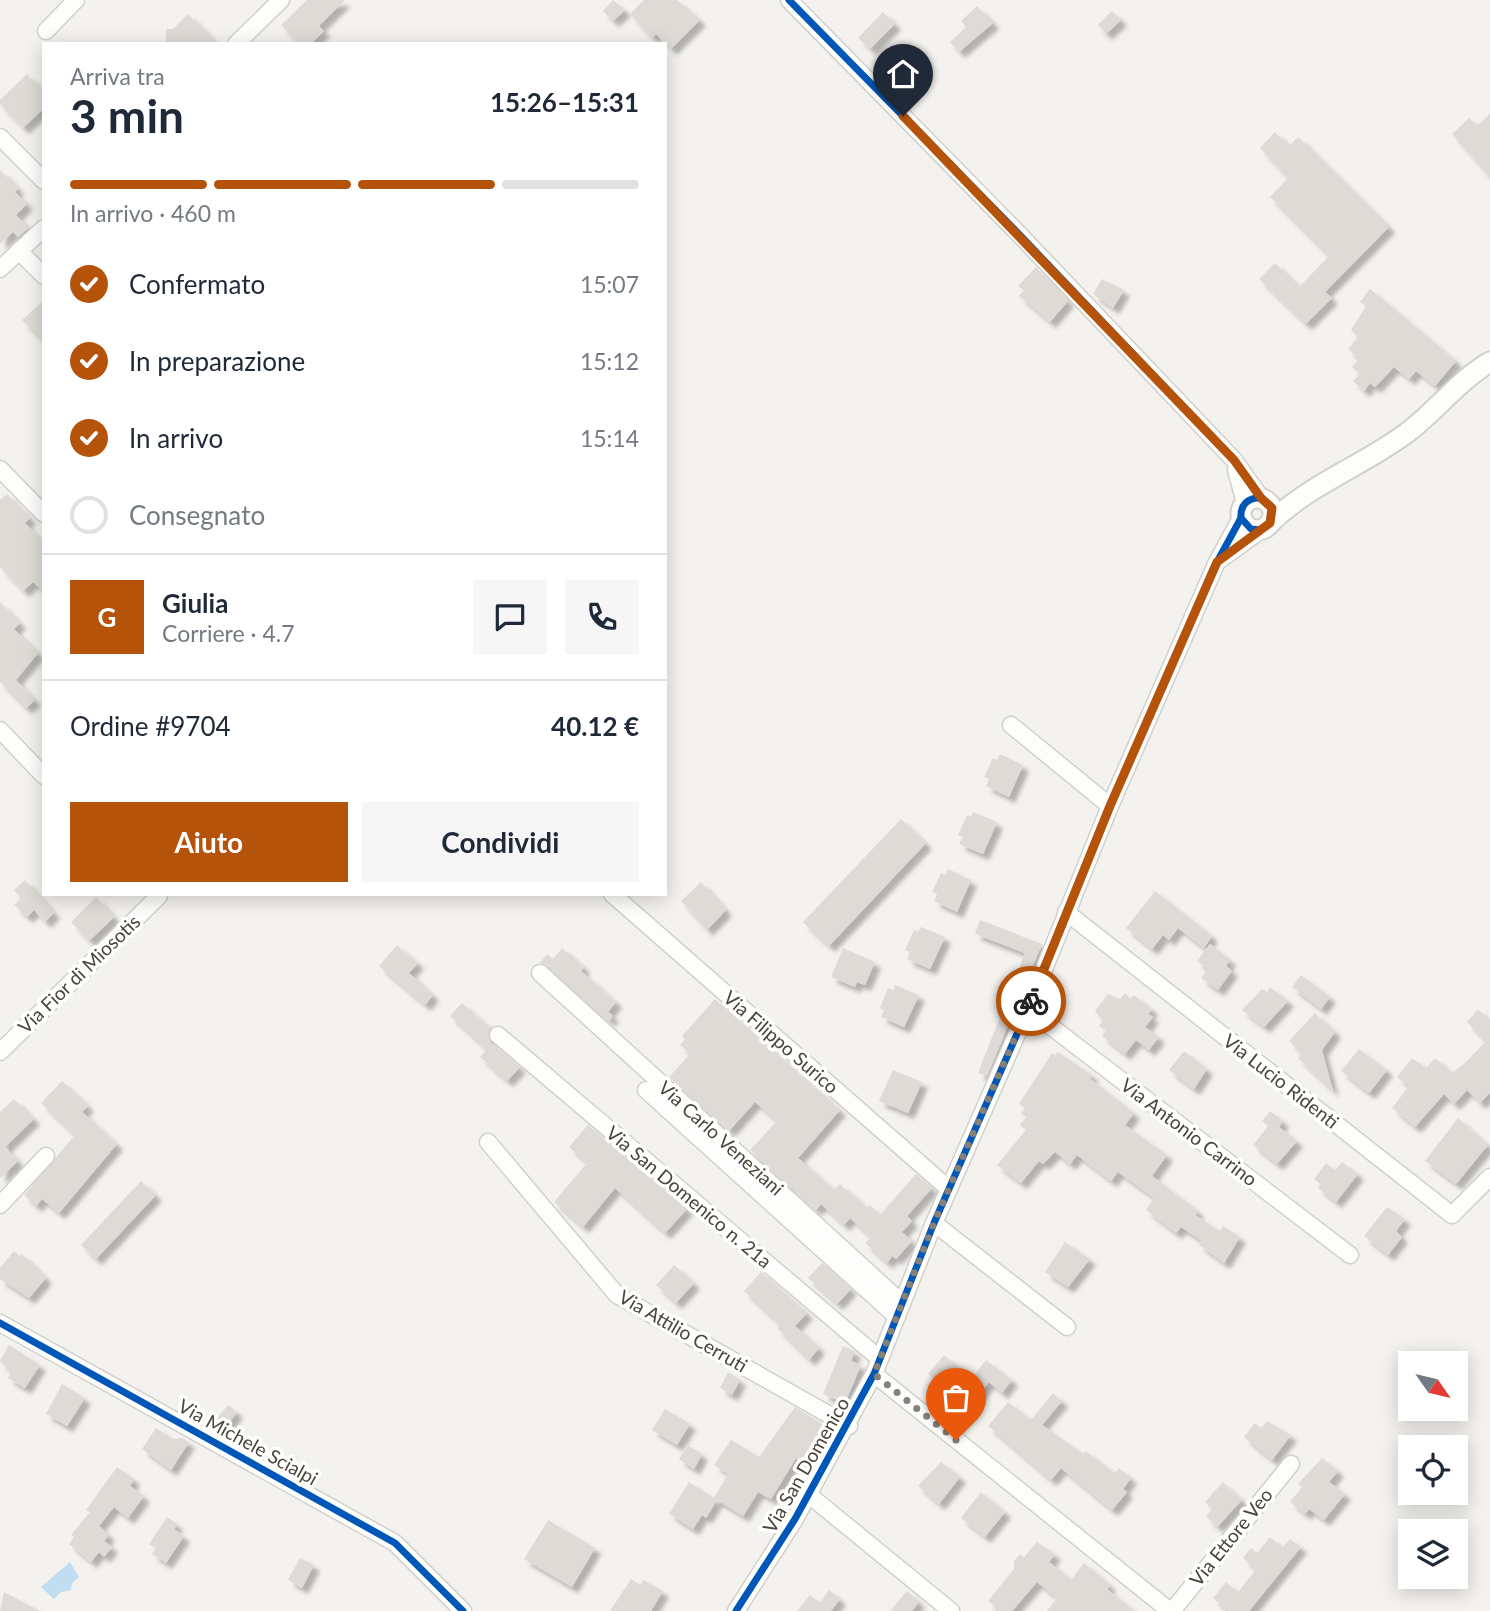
<!DOCTYPE html>
<html lang="it">
<meta charset="utf-8">
<style>
:root{--surface:#fff;--page:#f6f6f7;--text:#1f2937;--muted:#747a83;--line:#e0e1e3;--accent:#b45309}
body{margin:0;font-family:Lato,sans-serif;background:var(--page);color:var(--text);height:100vh;display:flex;flex-direction:column;font-size:26px;white-space:nowrap}
*{box-sizing:border-box;margin:0}
p{font-size:23px;color:var(--muted)}
.icon{flex:none;width:38px;height:38px;fill:none;stroke:currentColor;stroke-width:2;stroke-linecap:round;stroke-linejoin:round}
.map{position:relative;flex:1;overflow:hidden}
.panel{position:absolute;left:42px;top:42px;width:625px;height:854px;display:flex;flex-direction:column;background:var(--surface);border-radius:0px;box-shadow:0 4px 18px #0003}
.panel>*{flex:none}
.needle{width:46px;rotate:124deg}
.buttons{position:absolute;left:1398px;top:1351px;display:grid;gap:14px}
.buttons a{display:grid;place-items:center;width:70px;height:70px;border-radius:0px;background:var(--surface);box-shadow:0 4px 18px #0003;font-size:35px}
.pin{position:absolute;display:grid;place-items:center;width:60px;height:60px;color:#fff;margin:-72px -30px;border-radius:50% 50% 50% 0;rotate:-45deg;box-shadow:0 0 7px #0007}
.pin .icon{rotate:45deg}
.courier{position:absolute;display:grid;place-items:center;width:70px;height:70px;margin:-35px;border:5px solid #b45309;border-radius:50%;background:#fff;color:#222;box-shadow:0 2px 9px #0007}
.head em{font-style:normal;font-weight:700}
.head div{display:flex;flex-direction:column-reverse}
.head{display:flex;align-items:center;justify-content:space-between;height:119px;padding:0 28px}
h1{font-size:46px;font-weight:700;line-height:52px}
.bar{display:grid;grid-template-columns:repeat(4,1fr);gap:10px 7px;align-content:center;height:84px;padding:0 28px}
.bar i{height:9px;border-radius:5px;background:var(--line)}
.bar .current{background:var(--accent)}
.bar p{grid-column:span 4}
.line{display:flex;align-items:center;gap:18px;padding:0 28px;border-top:2px solid var(--line)}
.line div{flex:1}
.round{display:grid;place-items:center;flex:none;width:74px;height:74px;border-radius:0px;background:var(--page)}
ol{padding:0 28px;list-style:none}
li{display:flex;align-items:center;gap:21px;height:77px}
li p{margin-inline-start:auto}
li .icon{padding:7px;border-radius:50%;background:var(--accent);color:#fff;stroke-width:4}
li:last-child{color:var(--muted)}
li i{width:38px;height:38px;border:4px solid var(--line);border-radius:50%}
.action{display:flex;gap:14px;margin-top:auto;padding:14px 28px}
.action a{flex:1;height:80px;border-radius:0px;background:var(--accent);color:#fff;font-size:28px;font-weight:700;line-height:80px;text-align:center}
.action a+a{background:var(--page);color:var(--text)}
.map>svg:first-child{display:block}
.water{fill:#c0ddf1}
.building{fill:#dedbd6;filter:url(#shadow)}
.lines{fill:none;stroke-linecap:round;stroke-linejoin:round}
.minor-casing{stroke:#d2d0cb;stroke-width:19}
.tertiary-casing{stroke:#d2d0cb;stroke-width:23}
.minor{stroke:#fdfdfc;stroke-width:16}
.tertiary{stroke:#fdfdfc;stroke-width:19}
.cycleway-casing{stroke:#fff;stroke-width:11}
.cycleway{stroke:#0057b8;stroke-width:7}
.done{stroke:#868178;stroke-width:7;stroke-dasharray:0 12.6}
.route{stroke:#b45309;stroke-width:9}
.labels{text-anchor:middle;stroke-width:7;stroke-linejoin:round;paint-order:stroke}
.street-label{font-size:19px;fill:#4b4439;stroke:#fff}
</style>
<div class="map">
<svg width="1490" height="1611" viewBox="0 0 1490 1611">
<defs>
<filter id="shadow"><feDropShadow dx="6" dy="6" stdDeviation="2" flood-color="#0004"/></filter>
</defs>
<rect width="100%" height="100%" fill="#f4f2ee"/>
<!-- water -->
<polygon class="water" points="70,1562 79,1577 72,1583 71,1590 61,1592 54,1599 41,1587"/>
<!-- building -->
<g class="building">
<polygon points="307,0 345,0 319,26 324,31 311,44 299,44 281,25"/>
<polygon points="613,0 625,10 613,21 603,11"/>
<polygon points="644,0 677,0 700,20 671,49 656,34 652,38 630,14"/>
<polygon points="977,6 993,23 959,52 950,42 966,27 961,21"/>
<polygon points="1112,11 1121,20 1106,34 1098,25"/>
<polygon points="883,12 895,24 870,49 858,38"/>
<polygon points="188,14 201,27 217,44 166,44 166,29 173,29"/>
<polygon points="27,74 44,92 44,108 23,128 0,104 0,100"/>
<polygon points="1490,114 1490,177 1452,134 1469,118 1477,126"/>
<polygon points="1275,132 1289,146 1298,137 1389,227 1325,292 1332,298 1306,324 1259,279 1275,263 1299,287 1329,256 1270,197 1288,178 1260,148"/>
<polygon points="0,170 18,188 15,192 27,204 16,215 28,228 18,237 13,232 0,244"/>
<polygon points="1036,267 1068,301 1050,322 1019,296 1024,290 1018,286"/>
<polygon points="1102,279 1124,290 1113,308 1093,294"/>
<polygon points="1370,289 1456,361 1435,386 1416,371 1409,379 1394,367 1375,387 1370,383 1364,391 1353,381 1360,374 1352,367 1359,359 1348,349 1358,337 1351,330 1366,306 1360,302"/>
<polygon points="44,300 44,342 22,320"/>
<polygon points="7,494 30,518 25,523 44,543 44,592 33,582 23,591 0,567 0,500"/>
<polygon points="0,602 20,623 14,629 38,653 16,680 35,700 26,708 0,682"/>
<polygon points="1000,754 1023,765 1009,797 986,786 989,779 984,777 993,758 997,760"/>
<polygon points="973,812 997,822 983,854 959,844 963,837 958,835 967,815 971,817"/>
<polygon points="901,819 926,843 829,946 803,922"/>
<polygon points="948,869 971,880 957,912 934,901 937,894 932,892 941,873 945,875"/>
<polygon points="25,880 54,913 45,922 34,910 27,917 14,905 21,898 14,890"/>
<polygon points="701,882 726,910 707,930 681,901"/>
<polygon points="1155,891 1212,936 1204,948 1178,928 1169,940 1163,935 1152,949 1126,928"/>
<polygon points="96,897 114,917 89,941 71,922"/>
<polygon points="980,920 1042,944 987,1076 978,1073 1025,953 975,934"/>
<polygon points="921,927 945,937 930,969 907,959 910,952 905,950 914,930 918,932"/>
<polygon points="1210,944 1230,960 1226,966 1232,971 1218,990 1201,978 1208,969 1197,961"/>
<polygon points="397,945 418,963 409,973 433,995 425,1005 379,966"/>
<polygon points="562,948 584,967 581,971 616,1002 608,1012 613,1016 609,1021 547,965 540,963 547,954 553,959"/>
<polygon points="843,948 875,962 865,985 857,982 855,987 831,977"/>
<polygon points="1301,975 1330,997 1321,1009 1292,987"/>
<polygon points="895,985 919,995 904,1027 881,1017 884,1010 880,1008 888,988 893,990"/>
<polygon points="1270,987 1288,1001 1264,1027 1242,1010 1262,989 1267,992"/>
<polygon points="1125,993 1131,999 1134,995 1152,1009 1148,1014 1153,1017 1145,1027 1159,1037 1149,1050 1136,1040 1125,1054 1102,1036 1106,1031 1099,1026 1103,1021 1095,1011 1108,994 1120,999"/>
<polygon points="715,999 840,1110 798,1158 834,1190 840,1184 867,1208 870,1205 880,1215 916,1174 932,1188 907,1216 912,1221 902,1232 912,1241 896,1259 892,1256 887,1263 865,1243 871,1237 850,1218 844,1225 821,1204 816,1210 750,1150 777,1121 755,1102 729,1131 669,1077 690,1054 680,1045 685,1039 682,1036"/>
<polygon points="462,1003 490,1028 488,1034 491,1043 520,1067 507,1081 480,1057 487,1049 450,1016"/>
<polygon points="1478,1009 1490,1021 1490,1093 1480,1103 1467,1090 1454,1104 1444,1094 1415,1127 1392,1108 1409,1086 1397,1077 1412,1058 1426,1068 1435,1058 1452,1073 1464,1064 1486,1041 1467,1022"/>
<polygon points="1315,1013 1335,1032 1322,1050 1333,1091 1298,1058 1302,1053 1289,1041"/>
<polygon points="1359,1049 1387,1070 1369,1093 1341,1071"/>
<polygon points="1184,1051 1207,1069 1194,1089 1169,1070"/>
<polygon points="1058,1052 1092,1075 1090,1079 1134,1113 1125,1125 1167,1155 1152,1176 1198,1211 1195,1215 1220,1231 1223,1226 1240,1237 1224,1263 1199,1245 1202,1241 1181,1227 1176,1233 1146,1210 1154,1198 1118,1172 1111,1181 1077,1155 1070,1164 1055,1152 1043,1164 1039,1161 1021,1183 997,1165 1026,1130 1020,1125 1026,1117 1021,1114 1025,1108 1019,1104 1052,1053 1055,1056"/>
<polygon points="893,1070 922,1082 908,1113 879,1101"/>
<polygon points="62,1081 88,1106 82,1112 117,1144 59,1213 42,1199 36,1206 24,1195 75,1135 41,1103"/>
<polygon points="14,1099 34,1119 5,1147 18,1161 0,1178 0,1112"/>
<polygon points="1270,1111 1283,1121 1279,1127 1297,1141 1277,1164 1253,1145 1268,1126 1262,1121"/>
<polygon points="1458,1118 1488,1145 1456,1184 1425,1161"/>
<polygon points="588,1125 687,1209 665,1233 615,1188 583,1227 554,1202 587,1163 569,1147"/>
<polygon points="1342,1162 1358,1174 1336,1202 1318,1188 1321,1185 1314,1179 1326,1163 1335,1170"/>
<polygon points="141,1181 156,1195 96,1259 81,1245"/>
<polygon points="1387,1207 1405,1219 1396,1231 1402,1237 1388,1255 1364,1236"/>
<polygon points="1065,1242 1090,1259 1068,1287 1045,1272"/>
<polygon points="14,1251 20,1256 22,1254 46,1278 29,1298 0,1279 0,1268"/>
<polygon points="822,1263 851,1289 837,1304 808,1278"/>
<polygon points="674,1265 694,1283 676,1303 656,1285"/>
<polygon points="761,1272 807,1313 795,1326 819,1348 809,1360 777,1328 781,1325 744,1291"/>
<polygon points="9,1345 40,1365 25,1388 8,1378 11,1372 0,1361"/>
<polygon points="843,1346 855,1351 851,1361 861,1365 845,1403 823,1394"/>
<polygon points="944,1355 972,1378 986,1360 1012,1380 1002,1393 989,1382 968,1407 928,1374"/>
<polygon points="728,1372 740,1380 732,1395 720,1388"/>
<polygon points="62,1384 85,1398 67,1426 46,1414"/>
<polygon points="1053,1393 1062,1401 1042,1425 1083,1454 1086,1451 1114,1473 1119,1468 1131,1478 1123,1489 1127,1492 1112,1510 1061,1468 1051,1480 988,1426 1008,1402 1031,1420"/>
<polygon points="228,1405 237,1412 224,1430 214,1422"/>
<polygon points="795,1407 829,1428 805,1465 796,1458 771,1499 758,1492 743,1516 717,1500 706,1518 702,1515 693,1529 669,1514 689,1482 714,1498 728,1474 714,1465 731,1440 759,1457"/>
<polygon points="665,1409 690,1424 677,1445 652,1430"/>
<polygon points="1267,1421 1291,1435 1272,1460 1244,1437 1255,1423 1261,1428"/>
<polygon points="156,1428 173,1439 182,1438 189,1442 171,1470 142,1449"/>
<polygon points="687,1445 702,1454 694,1469 679,1459"/>
<polygon points="1322,1458 1338,1471 1329,1482 1345,1494 1324,1520 1309,1509 1305,1514 1290,1502 1302,1487 1298,1484"/>
<polygon points="941,1462 960,1477 939,1504 918,1486"/>
<polygon points="117,1467 134,1479 130,1486 144,1496 128,1518 114,1507 99,1526 109,1535 104,1541 112,1547 104,1557 99,1552 91,1562 69,1544 74,1537 71,1535 90,1512 86,1510"/>
<polygon points="1223,1482 1242,1500 1217,1527 1206,1516 1212,1510 1205,1502"/>
<polygon points="981,1492 1005,1512 985,1537 961,1518"/>
<polygon points="167,1517 177,1524 174,1529 184,1536 166,1563 152,1554 156,1548 149,1544"/>
<polygon points="548,1520 595,1548 572,1587 524,1559"/>
<polygon points="1270,1537 1282,1548 1290,1539 1301,1547 1249,1611 1228,1611 1213,1598 1226,1582 1238,1592 1256,1569 1243,1558 1251,1548 1257,1553"/>
<polygon points="1037,1542 1055,1554 1049,1562 1071,1580 1084,1563 1110,1585 1107,1589 1134,1611 1047,1611 1057,1598 1037,1582 1012,1611 1000,1611 988,1601 1014,1569 1014,1561 1020,1554 1024,1557"/>
<polygon points="300,1558 314,1565 302,1588 288,1580"/>
<polygon points="631,1579 640,1585 643,1580 663,1591 651,1611 610,1611"/>
<polygon points="829,1590 840,1599 831,1611 797,1611 810,1595 820,1603"/>
<polygon points="907,1591 919,1602 912,1611 890,1611"/>
<polygon points="4,1592 40,1611 0,1611"/>
</g>
<g class="lines">
<defs>
<g id="minor">
<polyline points="789,0 1017,232 1234,460 1261,498"/>
<polyline points="46,31 76,0"/>
<polyline points="236,44 281,0"/>
<polyline points="0,137 44,181"/>
<polyline points="19,251 44,276"/>
<polyline points="0,269 44,228"/>
<polyline points="0,469 44,514"/>
<polyline points="1236,470 1245,503"/>
<polyline points="1221,559 1261,530"/>
<polyline points="1011,725 1110,806"/>
<polyline points="0,730 44,776"/>
<polyline points="612,894 949,1189"/>
<polyline points="1066,912 1452,1215 1490,1177"/>
<polyline points="540,973 902,1303"/>
<polyline points="1028,1009 1350,1255"/>
<polyline points="498,1035 880,1359"/>
<polyline points="0,1052 159,896 157,894"/>
<polyline points="646,1090 897,1317"/>
<polyline points="488,1142 617,1295 849,1426"/>
<polyline points="0,1205 46,1156"/>
<polyline points="934,1223 1067,1327"/>
<polyline points="0,1323 395,1543 463,1611"/>
<polyline points="874,1374 1170,1611"/>
<polyline points="809,1495 951,1611"/>
<polyline points="736,1611 795,1519 874,1374 934,1223 1028,1009 1110,806 1217,562 1241,518"/>
<polyline points="1172,1611 1291,1464"/>
</g>
<g id="tertiary">
<circle cx="1257" cy="514" r="16"/>
<path d="M1270 523C1311 483 1363 466 1408 432 1437 410 1458 381 1490 362"/>
</g>
</defs>
<!-- minor casing -->
<use href="#minor" class="minor-casing"/>
<!-- tertiary casing -->
<use href="#tertiary" class="tertiary-casing"/>
<!-- minor -->
<use href="#minor" class="minor"/>
<!-- tertiary -->
<use href="#tertiary" class="tertiary"/>
<defs>
<g id="cycleway">
<path d="M789 0 1017 232 1234 460 1261 498 1272 508 1270 523 1261 530 1251 529 1241 518C1240 505 1248 497 1261 498"/>
<polyline points="0,1323 395,1543 463,1611"/>
<polyline points="736,1611 795,1519 874,1374 934,1223 1028,1009 1110,806 1217,562 1241,518"/>
</g>
</defs>
<!-- cycleway casing -->
<use href="#cycleway" class="cycleway-casing"/>
<!-- cycleway -->
<use href="#cycleway" class="cycleway"/>
</g>
<g class="lines">
<!-- done -->
<polyline class="done" points="956,1440 874,1374 934,1223 1031,1001"/>
<!-- route -->
<polyline class="route" points="903,116 1234,460 1261,498 1272,508 1270,523 1217,562 1110,806 1031,1001"/>
</g>
<g class="labels">
<!-- street labels -->
<g class="street-label">
<text transform="translate(79 974) rotate(-44)" y="7">Via Fior di Miosotis</text>
<text transform="translate(781 1042) rotate(41)" y="7">Via Filippo Surico</text>
<text transform="translate(1281 1081) rotate(38)" y="7">Via Lucio Ridenti</text>
<text transform="translate(1189 1132) rotate(37)" y="7">Via Antonio Carrino</text>
<text transform="translate(721 1138) rotate(42)" y="7">Via Carlo Veneziani</text>
<text transform="translate(689 1197) rotate(40)" y="7">Via San Domenico n. 21a</text>
<text transform="translate(683 1331) rotate(30)" y="7">Via Attilio Cerruti</text>
<text transform="translate(248 1442) rotate(29)" y="7">Via Michele Scialpi</text>
<text transform="translate(806 1465) rotate(-60)" y="7">Via San Domenico</text>
<text transform="translate(1231 1537) rotate(-51)" y="7">Via Ettore Veo</text>
</g>
</g>
</svg>
<div class="buttons">
<a><svg class="needle" viewBox="-14 -14 28 28"><path d="M0-13l5 13h-10z" fill="#e53935"/><path d="M0 13l5-13h-10z" fill="#747a83"/></svg></a>
<a><svg class="icon" aria-label="locate" viewBox="0 0 24 24"><circle cx="12" cy="12" r="6"/><path d="M12 2v4M12 18v4M2 12h4M18 12h4"/></svg></a>
<a><svg class="icon" aria-label="layers" viewBox="0 0 24 24"><path d="M12 4l9 5-9 5-9-5zM3 14l9 5 9-5"/></svg></a>
</div>
<div class="pin" style="left:956px;top:1440px;background:#ea580c"><svg class="icon" aria-label="bag" viewBox="0 0 24 24"><path d="M5 8h14l-1 12H6zM9 8a3 3 0 0 1 6 0"/></svg></div>
<div class="pin" style="left:903px;top:116px;background:#1f2937"><svg class="icon" aria-label="home" viewBox="0 0 24 24"><path d="M3 11l9-7 9 7M6 9v11h12V9"/></svg></div>
<div class="courier" style="left:1031px;top:1001px"><svg class="icon" aria-label="bike" viewBox="0 0 24 24"><circle cx="6" cy="16" r="4"/><circle cx="18" cy="16" r="4"/><path d="M6 16l4-8h5l3 8M10 8l3 8H6M13 5h3"/></svg></div>
<section class="panel">
<div class="head"><div><h1>3 min</h1><p>Arriva tra</p></div><em>15:26–15:31</em></div>
<div class="bar"><i class="current"></i><i class="current"></i><i class="current"></i><i></i><p>In arrivo · 460 m</p></div>
<ol>
<li><svg class="icon" aria-label="check" viewBox="0 0 24 24"><path d="M5 12l5 5 9-10"/></svg>Confermato<p>15:07</p></li>
<li><svg class="icon" aria-label="check" viewBox="0 0 24 24"><path d="M5 12l5 5 9-10"/></svg>In preparazione<p>15:12</p></li>
<li><svg class="icon" aria-label="check" viewBox="0 0 24 24"><path d="M5 12l5 5 9-10"/></svg>In arrivo<p>15:14</p></li>
<li><i></i>Consegnato</li>
</ol>
<div class="line" style="height:126px"><b class="round" style="background:var(--accent);color:#fff">G</b><div><b>Giulia</b><p>Corriere · 4.7</p></div><a class="round"><svg class="icon" aria-label="chat" viewBox="0 0 24 24"><path d="M4 5h16v11H9l-5 4z"/></svg></a><a class="round"><svg class="icon" aria-label="phone" viewBox="0 0 24 24"><path d="M5 4h4l2 5-3 2q2 4 5 5l2-3 5 2v4C11 20 4 13 5 4z"/></svg></a></div>
<div class="line" style="height:91px"><div>Ordine #9704</div><b>40.12 €</b></div>
<div class="action"><a>Aiuto</a><a>Condividi</a></div>
</section>
</div>
